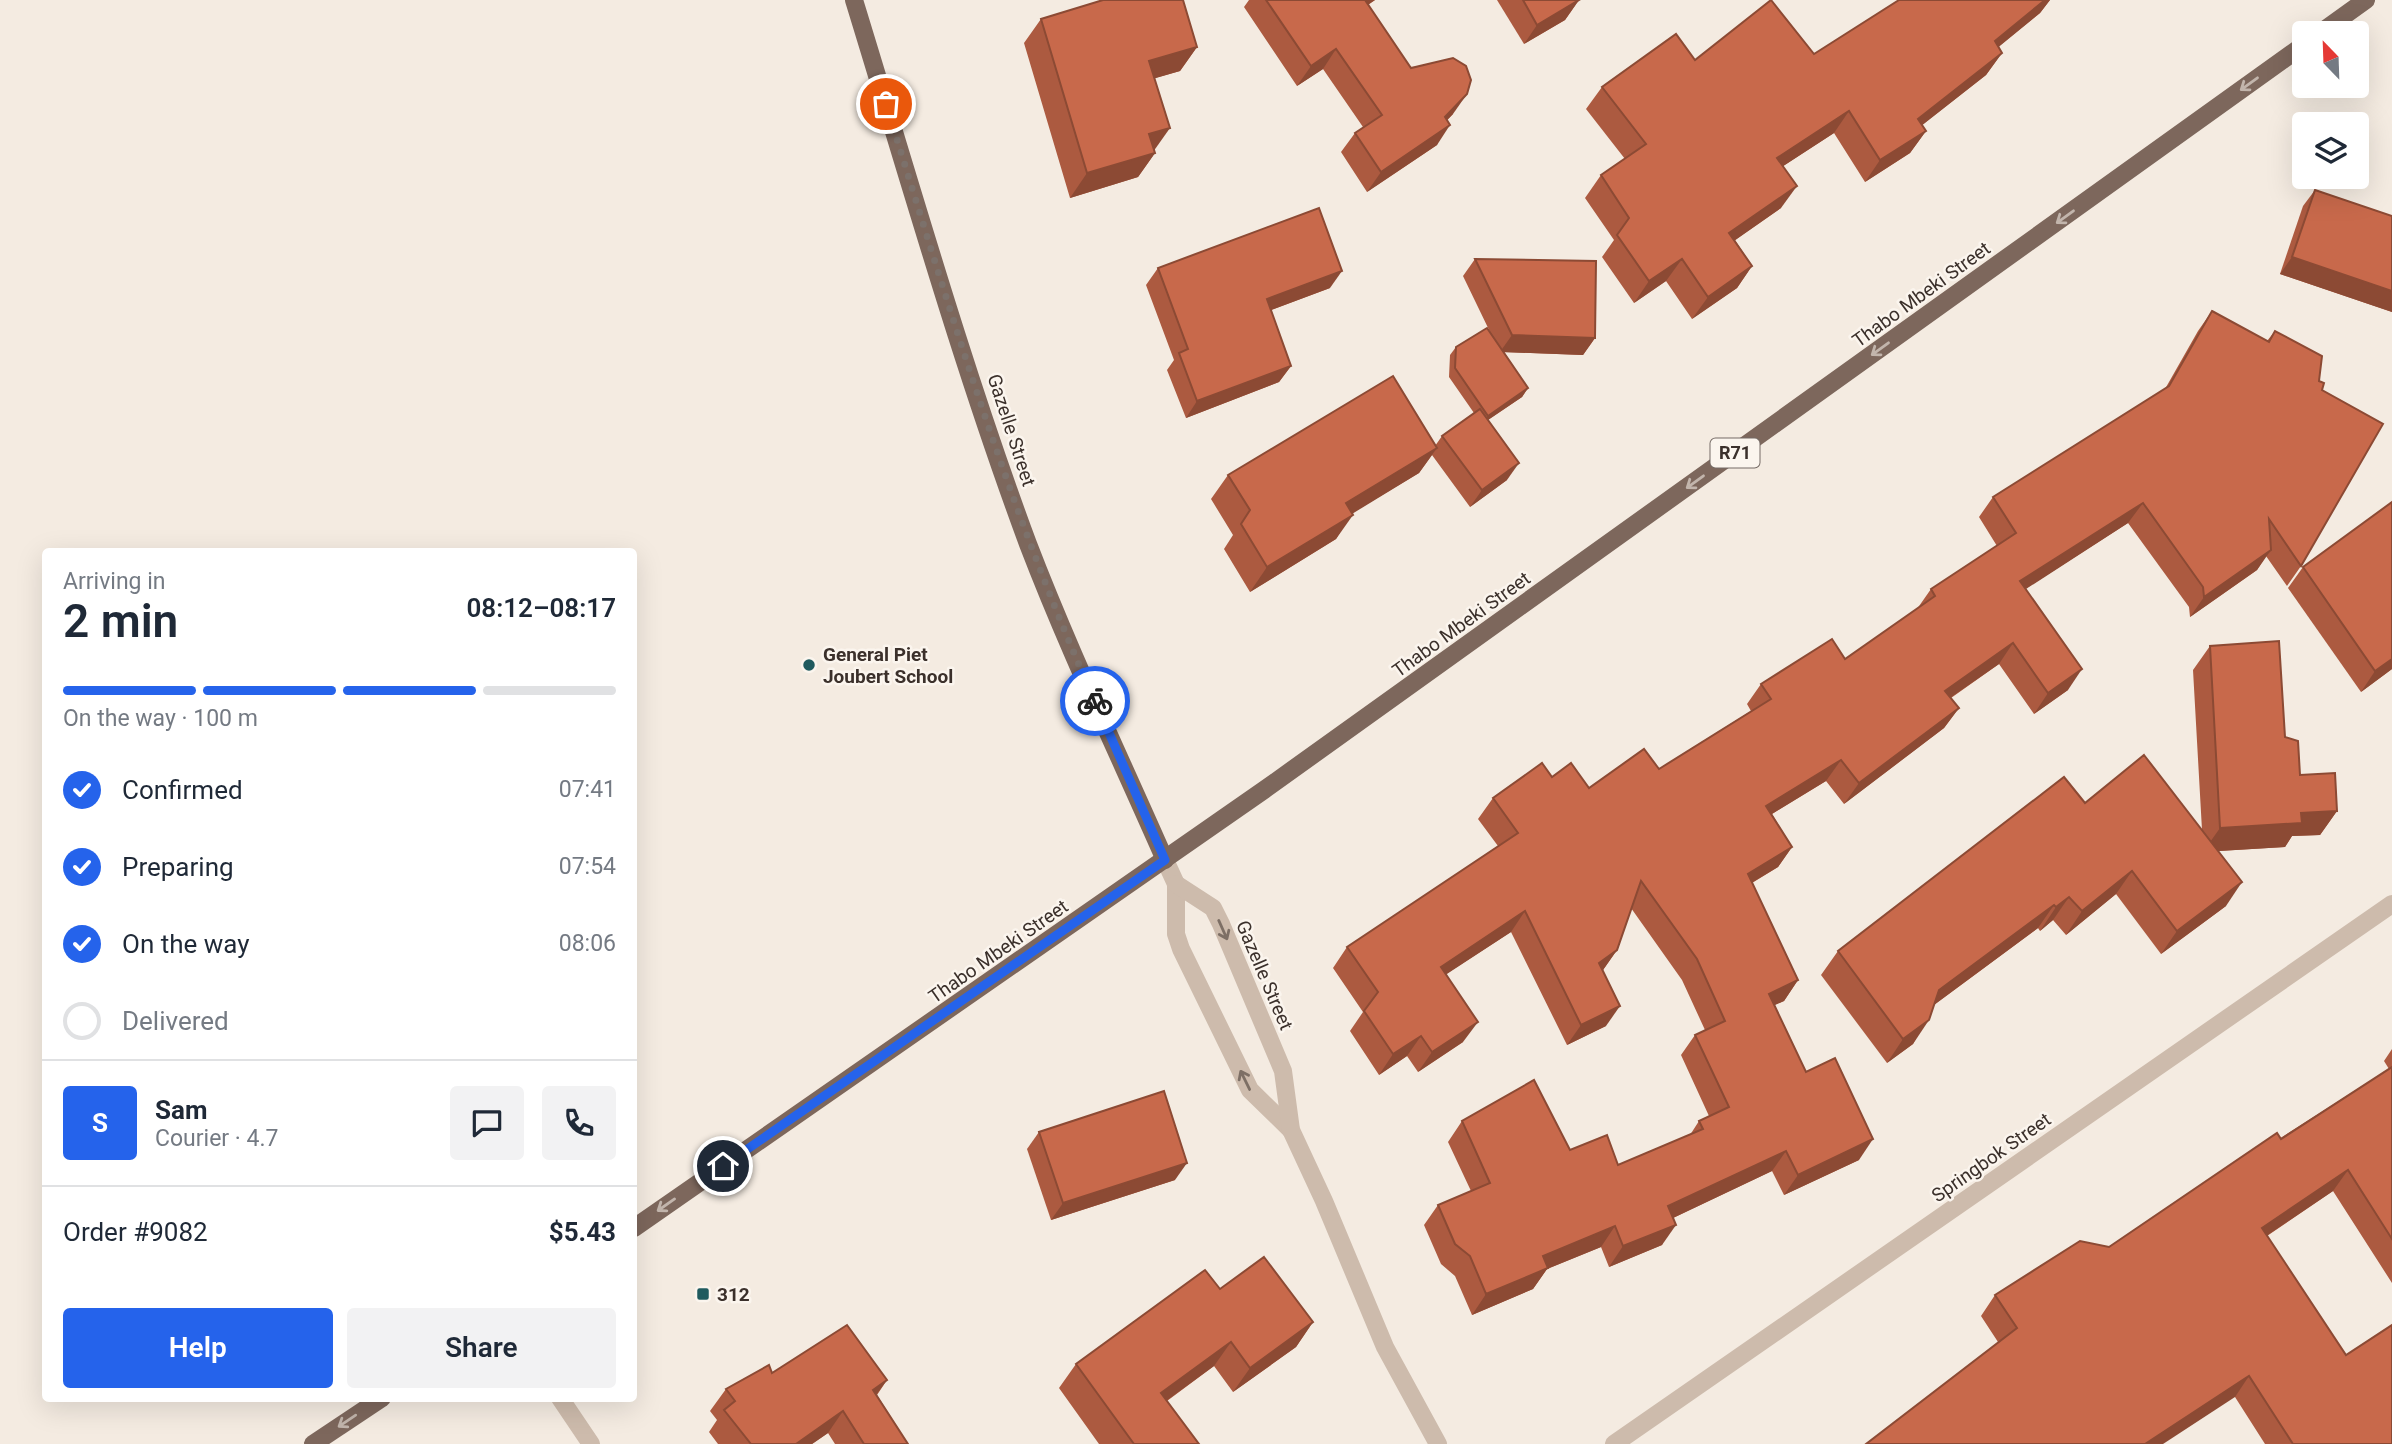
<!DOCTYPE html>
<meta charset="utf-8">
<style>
:root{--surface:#fff;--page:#f2f2f3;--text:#1f2937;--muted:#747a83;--line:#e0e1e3;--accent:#2563eb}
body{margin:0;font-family:Roboto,sans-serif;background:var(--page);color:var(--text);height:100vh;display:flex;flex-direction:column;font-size:26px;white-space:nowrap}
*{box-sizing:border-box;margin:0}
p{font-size:23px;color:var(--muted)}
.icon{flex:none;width:38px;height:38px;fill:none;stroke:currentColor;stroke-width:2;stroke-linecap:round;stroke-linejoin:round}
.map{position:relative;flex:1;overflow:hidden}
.panel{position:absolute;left:42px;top:548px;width:595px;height:854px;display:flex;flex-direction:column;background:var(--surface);border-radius:7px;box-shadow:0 7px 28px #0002}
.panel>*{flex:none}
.needle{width:46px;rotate:337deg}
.buttons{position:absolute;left:2292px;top:21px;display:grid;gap:14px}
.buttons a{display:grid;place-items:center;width:77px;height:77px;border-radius:7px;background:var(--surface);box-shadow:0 7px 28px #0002;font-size:35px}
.pin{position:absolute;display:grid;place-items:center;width:60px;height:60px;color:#fff;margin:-30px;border:4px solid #fff;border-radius:50%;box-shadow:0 2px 7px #0007}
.courier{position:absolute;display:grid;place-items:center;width:70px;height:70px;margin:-35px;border:5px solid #2563eb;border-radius:50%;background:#fff;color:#222;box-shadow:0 2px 9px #0007}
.summary em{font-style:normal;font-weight:600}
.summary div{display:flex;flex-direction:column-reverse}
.summary{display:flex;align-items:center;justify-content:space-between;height:119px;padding:0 21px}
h1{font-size:46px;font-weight:600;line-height:52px}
.bar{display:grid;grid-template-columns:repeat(4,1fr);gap:10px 7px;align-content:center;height:84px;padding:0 21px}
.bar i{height:9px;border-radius:5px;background:var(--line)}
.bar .current{background:var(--accent)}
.bar p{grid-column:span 4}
.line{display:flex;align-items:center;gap:18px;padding:0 21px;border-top:2px solid var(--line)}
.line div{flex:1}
.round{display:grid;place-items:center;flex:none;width:74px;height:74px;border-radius:7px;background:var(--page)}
ol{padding:0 21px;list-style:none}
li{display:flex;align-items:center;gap:21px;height:77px}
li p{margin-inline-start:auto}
li .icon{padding:7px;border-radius:50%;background:var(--accent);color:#fff;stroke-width:4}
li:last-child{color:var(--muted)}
li i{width:38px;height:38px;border:4px solid var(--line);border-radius:50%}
.button{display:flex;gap:14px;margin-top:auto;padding:14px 21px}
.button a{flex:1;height:80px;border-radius:7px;background:var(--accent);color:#fff;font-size:28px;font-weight:600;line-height:80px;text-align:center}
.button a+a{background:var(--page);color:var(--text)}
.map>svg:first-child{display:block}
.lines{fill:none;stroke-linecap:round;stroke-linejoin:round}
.street{stroke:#cdbbac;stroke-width:18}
.primary{stroke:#7d675c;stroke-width:18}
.wall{fill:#ac5a40}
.shaded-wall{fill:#8c4a34}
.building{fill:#c8694b;stroke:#8c4a34;stroke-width:2}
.oneway{stroke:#c2b5ac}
.oneway2{stroke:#7d6f65}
.done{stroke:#7c716b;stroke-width:7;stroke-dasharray:0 12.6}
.route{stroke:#2563eb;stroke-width:9}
.poi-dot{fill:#1f5a5e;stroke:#fbf5ee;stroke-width:2.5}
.labels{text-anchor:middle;stroke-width:5;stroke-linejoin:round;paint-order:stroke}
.shield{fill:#fbf5ee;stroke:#756b66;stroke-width:2}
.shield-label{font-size:18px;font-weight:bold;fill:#3b302b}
.street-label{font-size:19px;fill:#3b302b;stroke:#fbf5ee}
.poi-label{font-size:19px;font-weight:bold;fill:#3b302b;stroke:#fbf5ee;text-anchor:start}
</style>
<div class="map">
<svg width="2392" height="1444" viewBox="0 0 2392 1444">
<rect width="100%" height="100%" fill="#f4ebe1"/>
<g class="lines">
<!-- street -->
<g class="street">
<polyline points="1165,860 1176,884 1176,934 1181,949 1250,1090 1291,1130"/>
<polyline points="1176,884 1213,908 1221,924 1283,1071 1291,1130 1324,1201 1385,1347 1438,1444"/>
<polyline points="560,1398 591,1444"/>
<polyline points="1614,1444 2392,904"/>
</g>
<!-- primary -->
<g class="primary">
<path d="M854 0C910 182 962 366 1028 544 1069 651 1119 755 1165 860"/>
<polyline points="2320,33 2366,0"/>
<polyline points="634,1228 1264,790 2305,44"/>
<polyline points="313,1444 382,1398"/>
</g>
</g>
<!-- wall -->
<g class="wall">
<polygon points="1249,0 1375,0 1368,5 1411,68 1453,114 1447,120 1437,145 1367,192 1341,152 1355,133 1363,127 1323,69 1297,86 1244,7"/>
<polygon points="1497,0 1579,0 1565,20 1524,44"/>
<polygon points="2045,0 2050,0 2040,13 1998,47 2002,53 1986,75 1922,125 1926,131 1910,153 1865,182 1834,133 1783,166 1781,208 1735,240 1752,266 1737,288 1692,319 1666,281 1634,303 1602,257 1614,240 1585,198 1601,175 1625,159 1586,109 1602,87 1695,60 1814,54"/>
<polygon points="1041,19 1197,47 1180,71 1155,78 1155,153 1138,177 1070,198 1024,43"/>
<polygon points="2315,190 2392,216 2392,312 2280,274 2303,206"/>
<polygon points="1475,259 1595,338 1583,355 1504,352 1528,388 1522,397 1488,420 1507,480 1470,507 1432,455 1419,473 1352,513 1336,539 1250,592 1224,549 1233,535 1211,499 1228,475 1435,446 1442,436 1474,413 1449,377 1450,355 1456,347 1491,334 1463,276"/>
<polygon points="1158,268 1330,288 1271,310 1291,366 1279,382 1186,418 1167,370 1174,360 1146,285"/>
<polygon points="2212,311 2267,341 2275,331 2319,381 2322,390 2301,566 2287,586 2266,556 2257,570 2190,617 2189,607 2128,523 2025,589 2068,690 2034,714 1999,664 1951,698 1959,708 1944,728 1844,804 1826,781 1772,814 1792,847 1778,867 1752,883 1798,980 1784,1001 1774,1005 1806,1072 1859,1160 1784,1195 1772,1171 1673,1218 1662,1245 1609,1267 1601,1247 1547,1269 1533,1289 1472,1315 1455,1276 1441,1264 1424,1225 1438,1205 1471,1191 1448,1142 1462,1121 1570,1150 1618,1165 1690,1135 1699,1121 1709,1116 1681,1055 1695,1035 1705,1030 1682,980 1631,908 1617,950 1603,970 1606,1026 1567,1045 1511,932 1446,974 1463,1042 1418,1072 1407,1056 1379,1075 1350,1031 1363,1012 1333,968 1347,947 1498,846 1478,819 1493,798 1552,777 1589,788 1659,769 1751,711 1747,704 1761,684 1845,659 1917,609 1931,589 1997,546 1979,517 1993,497 2165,389 2198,331"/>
<polygon points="2303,567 2392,669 2361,692 2288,588"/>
<polygon points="2210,646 2285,737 2300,775 2337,811 2320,835 2292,836 2285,847 2218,851 2226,906 2161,954 2116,894 2066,935 2053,920 2040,931 2038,928 1934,1005 1913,1044 1887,1063 1821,975 1838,951 2085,803 2202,830 2193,670"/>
<polygon points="2392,1049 2392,1283 2333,1191 2267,1236 2392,1444 2265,1444 2235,1397 1998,1342 1981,1316 1995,1295 2109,1247 2389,1069 2384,1061"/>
<polygon points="1039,1132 1175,1180 1051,1220 1027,1149"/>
<polygon points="1220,1289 1313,1322 1296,1347 1233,1392 1214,1366 1167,1401 1199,1444 1099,1444 1059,1388 1076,1364"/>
<polygon points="772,1373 887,1380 877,1395 908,1444 835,1444 828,1433 812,1444 718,1444 709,1432 717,1420 710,1411 726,1389"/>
</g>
<!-- shaded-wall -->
<g class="shaded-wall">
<polygon points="1362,0 1375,0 1349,17"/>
<polygon points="1579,0 1565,20 1524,44 1537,25"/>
<polygon points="2045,0 2050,0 2040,13 1979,63 1995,41"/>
<polygon points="1197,47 1180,71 1132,85 1149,61"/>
<polygon points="1336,49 1323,69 1297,86 1311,66"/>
<polygon points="2002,53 1986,75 1902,141 1918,119"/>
<polygon points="1467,94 1453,114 1431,137 1445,117"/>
<polygon points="1849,111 1834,133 1762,180 1777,158"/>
<polygon points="1450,125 1437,145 1367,192 1381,172"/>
<polygon points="1170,128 1153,152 1149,134"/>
<polygon points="1926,131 1910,153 1865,182 1880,160"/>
<polygon points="1155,153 1138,177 1070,198 1087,173"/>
<polygon points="1797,186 1781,208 1714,255 1729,233"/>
<polygon points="2292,257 2392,291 2392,312 2280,274"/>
<polygon points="1682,259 1666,281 1634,303 1649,281"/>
<polygon points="1752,266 1737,288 1692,319 1708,297"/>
<polygon points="1342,271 1330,288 1255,316 1267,299"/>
<polygon points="1512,335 1595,338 1583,355 1500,352"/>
<polygon points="1291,366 1279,382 1186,418 1197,401"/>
<polygon points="1528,388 1522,397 1482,424 1488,416"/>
<polygon points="1437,448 1419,473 1329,528 1346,503"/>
<polygon points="1519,463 1507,480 1470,507 1482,490"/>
<polygon points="2143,503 2128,523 2006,602 2020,581"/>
<polygon points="1353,515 1336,539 1250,592 1267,567"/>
<polygon points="2271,550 2257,570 2190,617 2204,597"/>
<polygon points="2013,643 1999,664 1931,711 1945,691"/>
<polygon points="2392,659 2392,669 2361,692 2375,671"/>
<polygon points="2082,669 2068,690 2034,714 2048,693"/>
<polygon points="1959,708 1944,728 1844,804 1859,783"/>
<polygon points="1841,760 1826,781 1752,826 1766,806"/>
<polygon points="2337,811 2320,835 2292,836 2285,847 2203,852 2220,828 2301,813"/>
<polygon points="1792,847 1778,867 1733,894 1748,874"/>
<polygon points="2132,871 2116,894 2066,935 2082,911"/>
<polygon points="2242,882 2226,906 2161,954 2177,931"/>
<polygon points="2069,897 2053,920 2040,931 2056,907"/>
<polygon points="2054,905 2038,928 1923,1013 1939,990"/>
<polygon points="1525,911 1511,932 1427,987 1441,967"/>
<polygon points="1617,950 1603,970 1599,963"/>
<polygon points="1798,980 1784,1001 1755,1014 1769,994"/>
<polygon points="1620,1006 1606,1026 1567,1045 1581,1025"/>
<polygon points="1929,1020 1913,1044 1887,1063 1903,1039"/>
<polygon points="1478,1022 1463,1042 1418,1072 1432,1052"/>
<polygon points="1421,1036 1407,1056 1379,1075 1393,1054"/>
<polygon points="1873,1139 1859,1160 1784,1195 1798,1175"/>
<polygon points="1786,1151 1772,1171 1654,1227 1668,1206"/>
<polygon points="1187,1163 1175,1180 1051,1220 1063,1203"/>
<polygon points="2348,1170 2333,1191 2247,1249 2262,1228"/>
<polygon points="1676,1225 1662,1245 1609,1267 1623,1246"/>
<polygon points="1615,1226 1601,1247 1547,1269 1533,1289 1472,1315 1486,1294 1543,1256"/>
<polygon points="1313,1322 1296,1347 1233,1392 1250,1368"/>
<polygon points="1231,1342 1214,1366 1144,1417 1161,1393"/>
<polygon points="2249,1376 2235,1397 2163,1444 2145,1444"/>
<polygon points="887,1380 871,1402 873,1390"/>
<polygon points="843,1411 828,1433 812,1444 796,1444"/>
</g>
<!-- building -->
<g class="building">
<polygon points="1103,0 1183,0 1197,47 1149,61 1170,128 1149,134 1155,153 1087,173 1041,19"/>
<polygon points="1266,0 1365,0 1411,68 1453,58 1466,66 1471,80 1467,94 1445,117 1450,125 1381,172 1355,133 1382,115 1336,49 1311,66"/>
<polygon points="1523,0 1579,0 1537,25"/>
<polygon points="1771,0 1814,54 1899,0 2045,0 1995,41 2002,53 1918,119 1926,131 1880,160 1849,111 1777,158 1797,186 1729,233 1752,266 1708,297 1682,259 1649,281 1617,235 1629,218 1601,175 1646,144 1602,87 1676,34 1695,60"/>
<polygon points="2315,190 2392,216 2392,291 2292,257"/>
<polygon points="1319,208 1342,271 1267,299 1291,366 1197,401 1179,353 1188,349 1158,268"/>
<polygon points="1475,259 1596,261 1595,338 1512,335"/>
<polygon points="2212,311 2269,342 2275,331 2322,356 2319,381 2324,383 2322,390 2383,424 2301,566 2269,519 2271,550 2204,597 2203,587 2143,503 2020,581 2082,669 2048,693 2013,643 1945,691 1959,708 1859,783 1841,760 1766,806 1792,847 1748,874 1798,980 1769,994 1806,1072 1835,1058 1873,1139 1798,1175 1786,1151 1668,1206 1676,1225 1623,1246 1615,1226 1543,1256 1548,1268 1486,1294 1470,1256 1455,1244 1438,1205 1490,1183 1462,1121 1534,1080 1570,1150 1607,1135 1618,1165 1703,1129 1699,1121 1729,1107 1695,1035 1725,1021 1697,959 1641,881 1617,950 1599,963 1620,1006 1581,1025 1525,911 1441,967 1478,1022 1432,1052 1421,1036 1393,1054 1364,1011 1378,992 1347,947 1518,833 1493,798 1542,763 1552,777 1571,763 1589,788 1644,749 1659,769 1771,699 1761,684 1832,639 1845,659 1935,596 1931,589 2016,533 1993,497 2169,386"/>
<polygon points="1487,328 1528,388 1488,416 1455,368 1456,347"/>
<polygon points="1393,376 1437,448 1346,503 1353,515 1267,567 1241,524 1250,510 1228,475"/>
<polygon points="1480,409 1519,463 1482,490 1442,436"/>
<polygon points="2392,502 2392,659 2375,671 2303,567"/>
<polygon points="2279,641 2285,737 2298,741 2300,775 2335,773 2337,811 2301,813 2302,823 2220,828 2210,646"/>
<polygon points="2144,755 2242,882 2177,931 2132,871 2082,911 2069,897 2056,907 2054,905 1939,990 1929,1020 1903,1039 1838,951 2064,777 2085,803"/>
<polygon points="2392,1067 2392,1239 2348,1170 2262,1228 2346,1355 2392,1325 2392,1444 2293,1444 2249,1376 2145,1444 1866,1444 2017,1328 1995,1295 2080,1241 2109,1247 2277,1133 2281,1139"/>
<polygon points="1164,1091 1187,1163 1063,1203 1039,1132"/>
<polygon points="1264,1257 1313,1322 1250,1368 1231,1342 1161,1393 1199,1444 1134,1444 1076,1364 1205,1270 1220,1289"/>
<polygon points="847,1325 887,1380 873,1390 908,1444 864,1444 843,1411 796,1444 751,1444 724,1410 735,1401 726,1389 769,1365 772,1373"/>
</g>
<!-- one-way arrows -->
<defs><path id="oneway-shaft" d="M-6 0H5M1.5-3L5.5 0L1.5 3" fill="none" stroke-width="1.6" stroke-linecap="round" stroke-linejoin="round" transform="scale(1.75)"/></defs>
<g class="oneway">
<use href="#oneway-shaft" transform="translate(2249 84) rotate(144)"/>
<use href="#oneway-shaft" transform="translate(2065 217) rotate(144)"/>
<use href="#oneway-shaft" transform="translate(1880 349) rotate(144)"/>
<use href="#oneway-shaft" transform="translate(1695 482) rotate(144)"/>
<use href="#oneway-shaft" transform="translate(666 1205) rotate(145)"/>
<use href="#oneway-shaft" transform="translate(347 1421) rotate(146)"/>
</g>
<g class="oneway2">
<use href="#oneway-shaft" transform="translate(1223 930) rotate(66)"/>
<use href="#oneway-shaft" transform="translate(1245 1080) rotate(-116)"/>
</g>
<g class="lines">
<!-- done -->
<path class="done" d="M886 104C949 306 1008 508 1095 701"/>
<!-- route -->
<polyline class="route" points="723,1166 1165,860 1095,701"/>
</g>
<!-- markers -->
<g class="poi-dot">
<circle cx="809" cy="665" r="7"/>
<rect x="696" y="1287" width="14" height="14" rx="3.5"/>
</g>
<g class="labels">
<!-- shield labels -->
<rect class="shield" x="1710.5" y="438.5" width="49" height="29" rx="5"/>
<g class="shield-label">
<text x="1735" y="459">R71</text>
</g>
<!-- street labels -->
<g class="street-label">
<text transform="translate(1921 294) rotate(-36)" y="7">Thabo Mbeki Street</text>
<text transform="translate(1012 430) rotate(72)" y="7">Gazelle Street</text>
<text transform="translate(1461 624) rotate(-36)" y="7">Thabo Mbeki Street</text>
<text transform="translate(998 951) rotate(-35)" y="7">Thabo Mbeki Street</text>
<text transform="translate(1265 975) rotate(67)" y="7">Gazelle Street</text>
<text transform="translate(1991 1157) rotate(-35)" y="7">Springbok Street</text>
</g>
<!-- poi labels -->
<g class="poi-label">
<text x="823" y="661">General Piet<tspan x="823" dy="22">Joubert School</tspan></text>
<text x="717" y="1301">312</text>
</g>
</g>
</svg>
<div class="buttons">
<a><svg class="needle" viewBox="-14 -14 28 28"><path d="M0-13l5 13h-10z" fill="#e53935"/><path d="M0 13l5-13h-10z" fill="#747a83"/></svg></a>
<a><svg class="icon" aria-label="layers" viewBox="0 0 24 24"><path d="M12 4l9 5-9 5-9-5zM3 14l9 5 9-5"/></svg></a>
</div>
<div class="pin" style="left:886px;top:104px;background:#ea580c"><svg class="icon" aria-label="bag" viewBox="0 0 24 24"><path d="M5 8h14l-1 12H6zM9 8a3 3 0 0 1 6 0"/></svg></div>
<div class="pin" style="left:723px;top:1166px;background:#1f2937"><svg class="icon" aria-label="home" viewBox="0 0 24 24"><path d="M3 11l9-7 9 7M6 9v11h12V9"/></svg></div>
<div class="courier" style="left:1095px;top:701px"><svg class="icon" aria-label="bike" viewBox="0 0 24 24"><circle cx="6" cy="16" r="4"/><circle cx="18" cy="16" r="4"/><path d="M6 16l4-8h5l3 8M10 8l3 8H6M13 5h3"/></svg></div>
<section class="panel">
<div class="summary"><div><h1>2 min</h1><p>Arriving in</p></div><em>08:12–08:17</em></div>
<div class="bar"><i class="current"></i><i class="current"></i><i class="current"></i><i></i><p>On the way · 100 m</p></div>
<ol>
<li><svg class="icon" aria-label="check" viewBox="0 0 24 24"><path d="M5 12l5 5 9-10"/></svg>Confirmed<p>07:41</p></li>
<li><svg class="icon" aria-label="check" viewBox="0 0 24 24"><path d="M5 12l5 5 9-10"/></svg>Preparing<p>07:54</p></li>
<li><svg class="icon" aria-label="check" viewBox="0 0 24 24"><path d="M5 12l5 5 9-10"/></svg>On the way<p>08:06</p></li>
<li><i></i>Delivered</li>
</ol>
<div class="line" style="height:126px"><b class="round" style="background:var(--accent);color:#fff">S</b><div><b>Sam</b><p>Courier · 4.7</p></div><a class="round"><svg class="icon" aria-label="chat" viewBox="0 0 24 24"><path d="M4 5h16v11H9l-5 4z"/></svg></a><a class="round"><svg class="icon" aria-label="phone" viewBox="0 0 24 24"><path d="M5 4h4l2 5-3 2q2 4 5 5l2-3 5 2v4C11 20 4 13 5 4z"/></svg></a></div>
<div class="line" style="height:91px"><div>Order #9082</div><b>$5.43</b></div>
<div class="button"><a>Help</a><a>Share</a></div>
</section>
</div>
